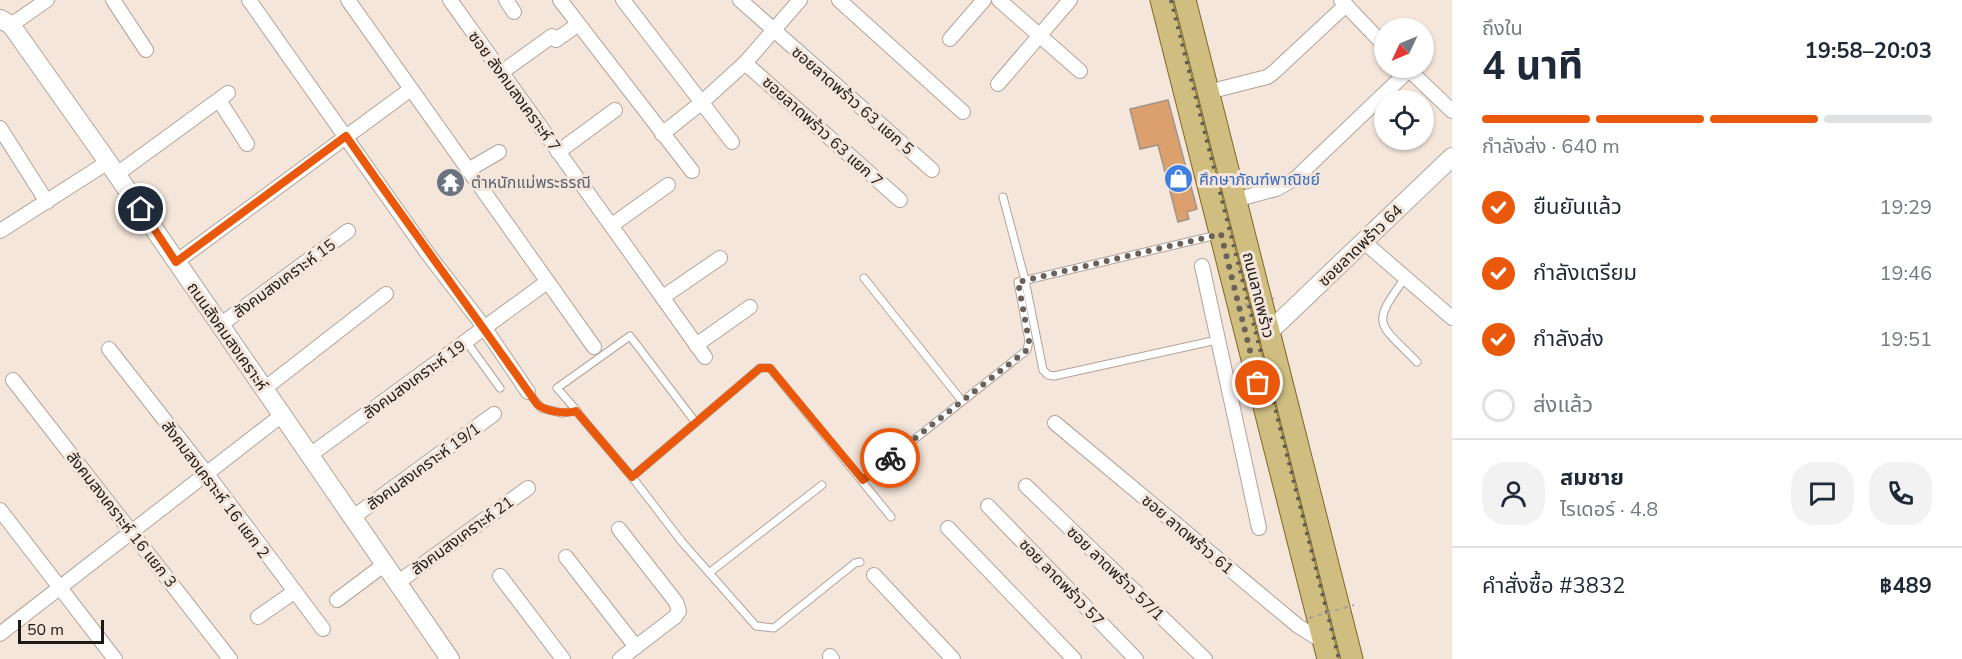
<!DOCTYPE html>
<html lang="th">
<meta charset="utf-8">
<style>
:root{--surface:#fff;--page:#f2f2f3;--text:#1f2937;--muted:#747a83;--line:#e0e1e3;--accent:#ea580c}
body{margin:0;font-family:"Nunito Sans","Noto Sans Thai",sans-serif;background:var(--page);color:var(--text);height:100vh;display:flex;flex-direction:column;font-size:22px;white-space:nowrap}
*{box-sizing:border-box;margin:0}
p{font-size:20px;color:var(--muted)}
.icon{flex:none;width:33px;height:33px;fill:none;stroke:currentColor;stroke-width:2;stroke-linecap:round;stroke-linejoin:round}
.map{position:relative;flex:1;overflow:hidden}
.sheet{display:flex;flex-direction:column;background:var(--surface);width:510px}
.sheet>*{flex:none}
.needle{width:39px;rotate:226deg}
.fabs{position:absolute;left:1374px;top:18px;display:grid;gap:12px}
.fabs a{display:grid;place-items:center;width:60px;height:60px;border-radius:50%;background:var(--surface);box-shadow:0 2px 4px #0004;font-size:30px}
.scale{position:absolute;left:18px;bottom:15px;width:86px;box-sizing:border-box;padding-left:6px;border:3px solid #1f1a16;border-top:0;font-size:16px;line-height:21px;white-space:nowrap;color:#1f1a16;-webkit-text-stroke:4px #f4e6db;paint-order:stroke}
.pin{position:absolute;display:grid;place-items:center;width:51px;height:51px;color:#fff;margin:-26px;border:3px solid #fff;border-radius:50%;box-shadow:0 2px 6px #0007}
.courier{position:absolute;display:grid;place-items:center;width:60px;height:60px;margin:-30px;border:4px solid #ea580c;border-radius:50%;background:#fff;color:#222;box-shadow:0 2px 8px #0007}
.summary em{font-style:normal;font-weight:700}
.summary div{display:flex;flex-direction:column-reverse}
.summary{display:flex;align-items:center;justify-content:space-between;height:102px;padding:0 30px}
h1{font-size:39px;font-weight:700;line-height:45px}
.bar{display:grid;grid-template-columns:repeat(4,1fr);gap:9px 6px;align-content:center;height:72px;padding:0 30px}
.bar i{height:8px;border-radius:4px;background:var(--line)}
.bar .current{background:var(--accent)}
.bar p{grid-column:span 4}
.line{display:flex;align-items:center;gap:15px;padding:0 30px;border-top:2px solid var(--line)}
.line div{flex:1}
.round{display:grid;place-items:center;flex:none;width:63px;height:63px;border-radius:24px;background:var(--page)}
ol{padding:0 30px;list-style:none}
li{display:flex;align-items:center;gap:18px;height:66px}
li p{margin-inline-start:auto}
li .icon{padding:6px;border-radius:50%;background:var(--accent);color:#fff;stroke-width:4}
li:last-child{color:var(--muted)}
li i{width:33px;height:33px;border:3px solid var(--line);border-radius:50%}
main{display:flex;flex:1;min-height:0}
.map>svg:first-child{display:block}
.building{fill:#dba06d;stroke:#a1958a;stroke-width:1.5}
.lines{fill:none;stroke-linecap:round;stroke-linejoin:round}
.lane-casing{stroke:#b1a49a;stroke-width:9}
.street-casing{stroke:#b1a49a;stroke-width:16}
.secondary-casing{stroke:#b1a49a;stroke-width:20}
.primary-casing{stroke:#7e6824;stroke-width:23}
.lane{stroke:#fff;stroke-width:7}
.street{stroke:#fff;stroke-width:14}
.secondary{stroke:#fff;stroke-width:18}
.primary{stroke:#d0be80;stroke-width:21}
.rail{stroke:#625a54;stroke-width:4;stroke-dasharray:3 6;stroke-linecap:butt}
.path-bridge{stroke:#aba198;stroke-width:2;stroke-dasharray:4.5 4.5;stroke-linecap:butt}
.done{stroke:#6a615b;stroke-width:6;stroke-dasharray:0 10.8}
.route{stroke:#ea580c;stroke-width:8}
.labels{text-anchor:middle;stroke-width:6;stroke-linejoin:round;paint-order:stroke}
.street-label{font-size:16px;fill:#1f1a16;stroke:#f4e6db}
.shop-label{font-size:16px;fill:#366cbe;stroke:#f4e6db;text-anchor:start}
.worship-label{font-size:16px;fill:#5b616d;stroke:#f4e6db;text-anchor:start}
</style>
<main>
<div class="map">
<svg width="1452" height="659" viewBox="0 0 1452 659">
<rect width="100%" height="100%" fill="#f4e6db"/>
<!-- building -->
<polygon class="building" points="1168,100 1197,209 1187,212 1189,219 1178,222 1158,145 1140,149 1130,109"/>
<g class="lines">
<defs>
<g id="lane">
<polyline points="1003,197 1025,280 1043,370 1048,375 1054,376 1217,340"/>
<polyline points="864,278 962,401"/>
<path d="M1405 278C1370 326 1378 322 1417 362"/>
<polyline points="466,341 500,388"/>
<polyline points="528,392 541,408 562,413 576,411 632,477 682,542 756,626 774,628 855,563 860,562"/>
<polyline points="578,412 557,388 630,336 696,423"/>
<polyline points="632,477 760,368 770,368 891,517"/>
<polyline points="863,480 1027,350 1029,341 1018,282 1217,235"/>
<polyline points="709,573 822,485"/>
</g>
<g id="street">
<polyline points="113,0 146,50"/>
<polyline points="249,0 428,254 484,327 528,392"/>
<polyline points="348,0 594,347"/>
<polyline points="450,0 705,357"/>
<polyline points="506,0 514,12"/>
<polyline points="560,0 692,171"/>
<polyline points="623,0 732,142"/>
<polyline points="740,0 932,170"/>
<polyline points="839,0 963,112"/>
<polyline points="999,0 1080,71"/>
<polyline points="1341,0 1384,45"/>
<polyline points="11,25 47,0"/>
<polyline points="950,39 984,0"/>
<polyline points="745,63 900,200"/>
<polyline points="1407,68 1452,111"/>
<polyline points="502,72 552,36 556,40 577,25"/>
<polyline points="998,84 1070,0"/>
<polyline points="1208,92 1267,77 1273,73 1346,5"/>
<polyline points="219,100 247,144"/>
<polyline points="0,128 47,202"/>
<polyline points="662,134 701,103 745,63 800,0"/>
<polyline points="558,152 615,110"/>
<polyline points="468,170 499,152"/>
<polyline points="117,174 228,93"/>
<polyline points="1235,200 1276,189 1296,178 1409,70"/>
<polyline points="612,225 668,185"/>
<polyline points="0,231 108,162"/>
<polyline points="1364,242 1452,318"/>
<polyline points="176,262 411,89"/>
<polyline points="1202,266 1259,528"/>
<polyline points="663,297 720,258"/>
<polyline points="220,325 348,231"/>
<polyline points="696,345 750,307"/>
<polyline points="109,349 207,474 323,629"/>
<polyline points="13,380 230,659"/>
<polyline points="264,389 386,294"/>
<polyline points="1055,423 1298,626 1324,642"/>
<polyline points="310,455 547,282"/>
<polyline points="1026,486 1205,659"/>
<polyline points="988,506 1136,659"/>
<polyline points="0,510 115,659"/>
<polyline points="352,518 494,414"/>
<polyline points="948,528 1074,659"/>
<polyline points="619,529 676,602 679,611 675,617 620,659"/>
<polyline points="566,557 636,647"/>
<polyline points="874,575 953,659"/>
<polyline points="500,576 563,659"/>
<polyline points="397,583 528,488"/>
<polyline points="337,600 385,564"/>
<polyline points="258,617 294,592"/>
<polyline points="0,634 282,415"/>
<polyline points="830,656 832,659"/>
</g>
<g id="secondary">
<polyline points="0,19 11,25 108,162 450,659"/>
<polyline points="1269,332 1452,157"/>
</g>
<g id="primary">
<polyline points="1161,0 1328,659"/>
<polyline points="1185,0 1352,659"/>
</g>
</defs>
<!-- lane casing -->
<use href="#lane" class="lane-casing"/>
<!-- street casing -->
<use href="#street" class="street-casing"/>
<!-- secondary casing -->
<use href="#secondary" class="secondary-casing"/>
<!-- primary casing -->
<use href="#primary" class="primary-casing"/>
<!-- lane -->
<use href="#lane" class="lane"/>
<!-- street -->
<use href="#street" class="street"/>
<!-- secondary -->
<use href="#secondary" class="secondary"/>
<!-- primary -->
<use href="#primary" class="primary"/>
<!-- rail -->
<polyline class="rail" points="1171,0 1339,659"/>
<!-- path-bridge -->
<g class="path-bridge">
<polyline points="1236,307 1274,298"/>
<polyline points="1309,618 1354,605"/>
</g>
</g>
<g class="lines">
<!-- done -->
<polyline class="done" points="890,458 1027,350 1029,341 1018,282 1221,234 1258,383"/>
<!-- route -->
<path class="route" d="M141 209 176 262 346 136C409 226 474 314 537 404 546 412 565 414 576 411L632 477 760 368H770L863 480 890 458"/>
</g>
<!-- icons -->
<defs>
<symbol id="shop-disc" viewBox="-11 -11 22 22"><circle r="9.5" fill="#3f7fe0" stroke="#f4e6db"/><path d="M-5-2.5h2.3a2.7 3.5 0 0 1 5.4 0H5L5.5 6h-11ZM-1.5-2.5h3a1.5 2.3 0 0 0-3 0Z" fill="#fff"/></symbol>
<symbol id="temple-disc" viewBox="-11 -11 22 22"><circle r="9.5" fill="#6b7280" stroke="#f4e6db"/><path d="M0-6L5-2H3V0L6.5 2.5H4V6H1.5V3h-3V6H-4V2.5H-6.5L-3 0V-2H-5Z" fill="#fff"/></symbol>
</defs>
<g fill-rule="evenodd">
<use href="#shop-disc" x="1162" y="162" width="33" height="33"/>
<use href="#temple-disc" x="434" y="166" width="33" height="33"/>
</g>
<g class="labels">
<!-- street labels -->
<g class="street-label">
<text transform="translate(515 91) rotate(54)" y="6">ซอย สังคมสงเคราะห์ 7</text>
<text transform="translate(853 100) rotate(41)" y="6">ซอยลาดพร้าว 63 แยก 5</text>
<text transform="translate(823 131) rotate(42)" y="6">ซอยลาดพร้าว 63 แยก 7</text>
<text transform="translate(1360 245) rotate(-44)" y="6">ซอยลาดพร้าว 64</text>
<text transform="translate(284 278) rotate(-36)" y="6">สังคมสงเคราะห์ 15</text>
<text transform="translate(1259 295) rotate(76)" y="6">ถนนลาดพร้าว</text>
<text transform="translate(228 336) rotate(55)" y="6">ถนนสังคมสงเคราะห์</text>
<text transform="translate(414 379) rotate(-36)" y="6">สังคมสงเคราะห์ 19</text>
<text transform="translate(423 466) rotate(-36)" y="6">สังคมสงเคราะห์ 19/1</text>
<text transform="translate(216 489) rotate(53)" y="6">สังคมสงเคราะห์ 16 แยก 2</text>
<text transform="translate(122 519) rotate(52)" y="6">สังคมสงเคราะห์ 16 แยก 3</text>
<text transform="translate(1188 534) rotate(40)" y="6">ซอย ลาดพร้าว 61</text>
<text transform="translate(462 535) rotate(-36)" y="6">สังคมสงเคราะห์ 21</text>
<text transform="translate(1116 573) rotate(44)" y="6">ซอย ลาดพร้าว 57/1</text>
<text transform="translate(1062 582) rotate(46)" y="6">ซอย ลาดพร้าว 57</text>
</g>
<!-- shop labels -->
<g class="shop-label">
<text x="1199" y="185">ศึกษาภัณฑ์พาณิชย์</text>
</g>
<!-- worship labels -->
<g class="worship-label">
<text x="471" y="188">ตำหนักแม่พระธรณี</text>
</g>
</g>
</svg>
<div class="fabs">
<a><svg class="needle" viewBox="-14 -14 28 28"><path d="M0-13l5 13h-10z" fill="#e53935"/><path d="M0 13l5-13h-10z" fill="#747a83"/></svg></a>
<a><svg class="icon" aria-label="locate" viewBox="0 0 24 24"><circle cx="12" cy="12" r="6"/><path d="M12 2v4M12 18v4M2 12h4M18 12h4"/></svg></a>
</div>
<div class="scale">50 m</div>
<div class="pin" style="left:1258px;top:383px;background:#ea580c"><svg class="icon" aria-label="bag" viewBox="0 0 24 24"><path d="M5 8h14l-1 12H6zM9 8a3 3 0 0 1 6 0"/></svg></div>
<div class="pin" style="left:141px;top:209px;background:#1f2937"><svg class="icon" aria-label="home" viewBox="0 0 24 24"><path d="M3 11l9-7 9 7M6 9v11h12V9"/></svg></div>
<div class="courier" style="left:890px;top:458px"><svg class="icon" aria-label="bike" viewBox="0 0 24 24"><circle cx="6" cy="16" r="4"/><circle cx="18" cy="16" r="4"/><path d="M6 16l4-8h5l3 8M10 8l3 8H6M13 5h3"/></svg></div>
</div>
<section class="sheet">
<div class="summary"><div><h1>4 นาที</h1><p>ถึงใน</p></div><em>19:58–20:03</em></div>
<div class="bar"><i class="current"></i><i class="current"></i><i class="current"></i><i></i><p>กำลังส่ง · 640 m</p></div>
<ol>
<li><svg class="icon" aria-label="check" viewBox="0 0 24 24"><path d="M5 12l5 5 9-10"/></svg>ยืนยันแล้ว<p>19:29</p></li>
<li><svg class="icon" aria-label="check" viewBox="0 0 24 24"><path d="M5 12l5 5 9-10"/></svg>กำลังเตรียม<p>19:46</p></li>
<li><svg class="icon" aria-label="check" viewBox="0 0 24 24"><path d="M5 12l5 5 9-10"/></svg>กำลังส่ง<p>19:51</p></li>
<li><i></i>ส่งแล้ว</li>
</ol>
<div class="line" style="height:108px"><a class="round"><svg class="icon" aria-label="person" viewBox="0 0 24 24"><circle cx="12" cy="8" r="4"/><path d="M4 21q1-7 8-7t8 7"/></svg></a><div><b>สมชาย</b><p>ไรเดอร์ · 4.8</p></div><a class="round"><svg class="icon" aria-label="chat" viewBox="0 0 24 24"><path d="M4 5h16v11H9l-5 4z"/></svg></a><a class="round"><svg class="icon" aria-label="phone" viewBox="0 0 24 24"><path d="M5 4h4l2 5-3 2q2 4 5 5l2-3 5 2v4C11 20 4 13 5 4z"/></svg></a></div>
<div class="line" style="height:78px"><div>คำสั่งซื้อ #3832</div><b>฿489</b></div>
</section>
</main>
